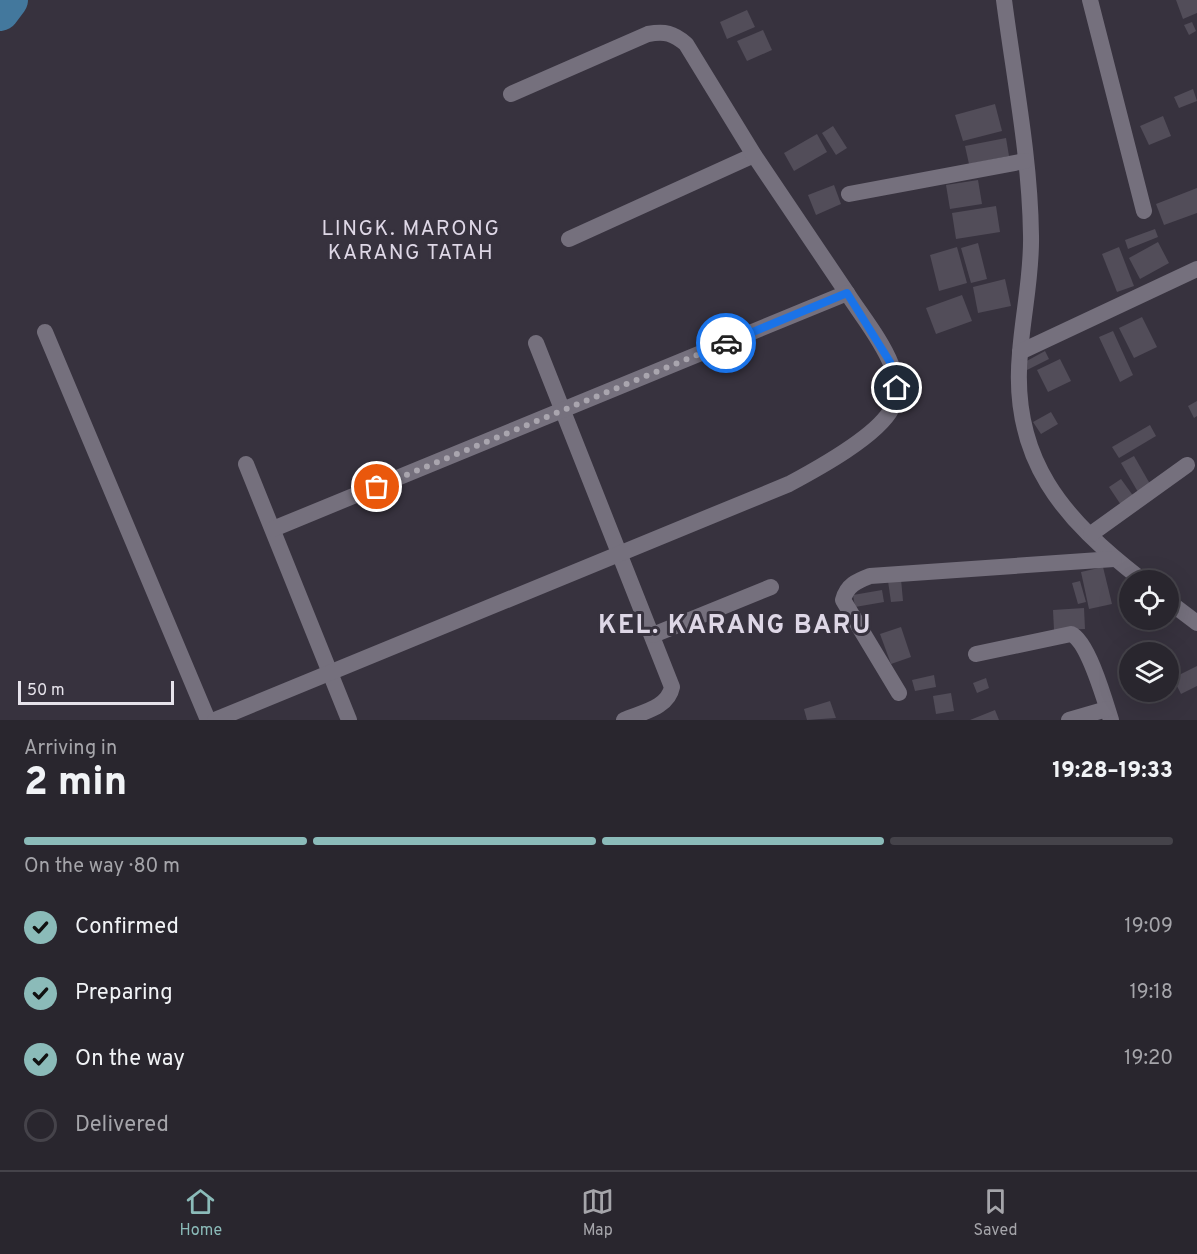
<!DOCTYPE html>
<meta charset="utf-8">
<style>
:root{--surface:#29262e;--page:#35323a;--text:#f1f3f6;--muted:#a5a5aa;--line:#45434a;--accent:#8bbbb9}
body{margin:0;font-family:Overpass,sans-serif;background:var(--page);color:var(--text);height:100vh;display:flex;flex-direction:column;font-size:22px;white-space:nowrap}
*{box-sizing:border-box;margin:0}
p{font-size:20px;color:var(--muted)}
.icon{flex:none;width:33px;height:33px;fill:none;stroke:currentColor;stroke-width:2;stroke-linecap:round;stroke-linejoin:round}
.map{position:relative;height:720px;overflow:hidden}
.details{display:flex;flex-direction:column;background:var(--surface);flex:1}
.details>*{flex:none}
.controls{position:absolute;left:1119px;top:570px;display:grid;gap:12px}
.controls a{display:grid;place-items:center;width:60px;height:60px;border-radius:50%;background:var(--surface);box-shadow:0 6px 24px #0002,0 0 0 2px var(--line);font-size:30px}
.scale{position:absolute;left:18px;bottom:15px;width:156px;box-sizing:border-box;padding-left:6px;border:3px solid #e6e3eb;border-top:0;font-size:16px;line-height:21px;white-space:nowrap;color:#e6e3eb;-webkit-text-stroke:4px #37323e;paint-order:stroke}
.pin{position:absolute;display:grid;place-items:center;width:51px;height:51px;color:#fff;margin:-26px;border:3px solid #fff;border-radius:50%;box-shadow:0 2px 6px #0007}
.courier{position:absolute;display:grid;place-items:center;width:60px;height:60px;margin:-30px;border:4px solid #1a73e8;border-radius:50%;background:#fff;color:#222;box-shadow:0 2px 8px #0007}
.summary em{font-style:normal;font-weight:800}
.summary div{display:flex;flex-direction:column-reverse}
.summary{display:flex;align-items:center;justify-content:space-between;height:102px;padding:0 24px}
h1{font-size:39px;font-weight:800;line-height:45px}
.bar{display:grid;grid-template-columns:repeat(4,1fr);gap:9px 6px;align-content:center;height:72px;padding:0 24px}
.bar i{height:8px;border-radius:4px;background:var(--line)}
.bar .active{background:var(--accent)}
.bar p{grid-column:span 4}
ol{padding:0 24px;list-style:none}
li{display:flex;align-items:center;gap:18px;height:66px}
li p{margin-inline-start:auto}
li .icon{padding:6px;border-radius:50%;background:var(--accent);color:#111;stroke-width:4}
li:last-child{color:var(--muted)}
li i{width:33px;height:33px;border:3px solid var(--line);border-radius:50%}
.tab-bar{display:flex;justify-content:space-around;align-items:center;height:84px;border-top:2px solid var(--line);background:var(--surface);font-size:16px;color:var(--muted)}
.tab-bar a{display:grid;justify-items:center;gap:3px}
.tab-bar .active{color:var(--accent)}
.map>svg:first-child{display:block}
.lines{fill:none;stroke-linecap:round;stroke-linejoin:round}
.river{stroke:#43789d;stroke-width:38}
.building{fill:#524d59}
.minor{stroke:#75707d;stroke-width:16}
.done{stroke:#a9a5ae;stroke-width:6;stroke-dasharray:0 10.8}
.route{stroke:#1a73e8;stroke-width:8}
.labels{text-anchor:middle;stroke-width:6;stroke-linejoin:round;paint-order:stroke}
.neighbourhood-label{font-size:21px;letter-spacing:1.5px;fill:#ded7e6;stroke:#37323e}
.district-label{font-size:26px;font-weight:bold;letter-spacing:1.5px;fill:#ded7e6;stroke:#37323e}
</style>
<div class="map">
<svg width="1197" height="720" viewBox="0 0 1197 720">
<rect width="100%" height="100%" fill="#37323e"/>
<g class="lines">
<!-- river -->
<polyline class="river" points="0,12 9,0"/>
</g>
<!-- building -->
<g class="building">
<polygon points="1176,0 1197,0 1197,13 1183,19"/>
<polygon points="747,10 755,27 727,39 720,22"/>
<polygon points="1192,22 1196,31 1189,35 1184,25"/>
<polygon points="763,30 772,50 747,61 737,41"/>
<polygon points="1193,89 1197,101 1179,108 1174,97"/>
<polygon points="995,104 1002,131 963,141 955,115"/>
<polygon points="1163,116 1171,136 1149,145 1140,126"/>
<polygon points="833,126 847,148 836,155 822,133"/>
<polygon points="817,134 827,152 794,171 784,153"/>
<polygon points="1006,138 1009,156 969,164 965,146"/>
<polygon points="978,180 982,204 950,209 946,185"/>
<polygon points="834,185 841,204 816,215 808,195"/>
<polygon points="1197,188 1197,213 1164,225 1156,204"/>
<polygon points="996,206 1000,232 956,239 952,213"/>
<polygon points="1155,229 1158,237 1128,249 1125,240"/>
<polygon points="1158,242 1169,263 1140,279 1129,258"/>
<polygon points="978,243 987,279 971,283 961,248"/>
<polygon points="957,247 967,283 939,291 930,255"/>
<polygon points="1119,247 1134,286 1117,292 1102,254"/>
<polygon points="1005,279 1011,306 978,313 973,287"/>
<polygon points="962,295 972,321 936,334 926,308"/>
<polygon points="1142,317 1157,347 1134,358 1119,328"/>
<polygon points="1113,331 1133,375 1120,382 1099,337"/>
<polygon points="1045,351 1049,359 1027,370 1023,363"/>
<polygon points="1060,359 1071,381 1048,392 1037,370"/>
<polygon points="1197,401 1197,416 1194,418 1188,406"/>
<polygon points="1051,412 1058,424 1041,434 1033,422"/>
<polygon points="1150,425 1156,436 1119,458 1112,447"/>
<polygon points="1134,456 1150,484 1138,492 1121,463"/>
<polygon points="1121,479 1134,497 1121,505 1109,487"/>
<polygon points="1103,567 1112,604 1089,609 1081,572"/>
<polygon points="901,579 903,601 891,602 888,581"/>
<polygon points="1080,581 1086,602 1078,604 1072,583"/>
<polygon points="882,590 884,602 855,607 853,595"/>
<polygon points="1084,608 1085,629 1054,630 1053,610"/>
<polygon points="901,627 911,657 891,664 880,634"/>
<polygon points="1197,666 1197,686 1181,694 1173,678"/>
<polygon points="934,675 936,687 915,691 912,680"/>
<polygon points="986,678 989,688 977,693 973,683"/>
<polygon points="951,693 954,711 936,714 933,696"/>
<polygon points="830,701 836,718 807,720 804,709"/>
<polygon points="995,710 999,720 970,720"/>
</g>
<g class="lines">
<!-- minor -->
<g class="minor">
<path d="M1004 0C1014 77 1030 157 1031 235 1032 275 1023 313 1020 353 1010 459 1063 519 1142 580"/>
<polyline points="1090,0 1144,211"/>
<polyline points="849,194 1025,161"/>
<polyline points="569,239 754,155"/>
<polyline points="45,332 208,720"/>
<path d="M536 343 672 687C668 708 642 712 624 720"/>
<polyline points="1020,352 1197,269"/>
<polyline points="246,464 349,720"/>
<path d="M273 529 847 293 754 155 686 44C673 33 665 31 648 34L511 94"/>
<polyline points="1091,534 1187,465"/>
<polyline points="1168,601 1197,623"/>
<polyline points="653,635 771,587"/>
<path d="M976 654 1071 634C1088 641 1105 701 1111 720"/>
<path d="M899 693 843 600C847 585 857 581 870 576L1114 559"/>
<path d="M215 720 789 484C817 469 878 436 892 408 900 395 896 377 891 364 881 339 861 315 847 293"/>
<polyline points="1069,720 1107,709"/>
</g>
</g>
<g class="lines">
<!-- done -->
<polyline class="done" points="377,487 726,343"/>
<!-- route -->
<polyline class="route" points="726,343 847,293 890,362 897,388"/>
</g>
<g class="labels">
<!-- neighbourhood labels -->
<g class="neighbourhood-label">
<text x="411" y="235">LINGK. MARONG<tspan x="411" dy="24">KARANG TATAH</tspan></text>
</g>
<!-- district labels -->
<g class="district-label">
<text x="735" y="633">KEL. KARANG BARU</text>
</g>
</g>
</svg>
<div class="controls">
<a><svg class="icon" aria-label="locate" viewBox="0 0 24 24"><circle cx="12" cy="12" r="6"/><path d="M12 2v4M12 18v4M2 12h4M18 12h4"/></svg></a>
<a><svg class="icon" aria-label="layers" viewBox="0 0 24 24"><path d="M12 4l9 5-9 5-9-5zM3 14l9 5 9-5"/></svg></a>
</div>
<div class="scale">50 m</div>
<div class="pin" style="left:377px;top:487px;background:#ea580c"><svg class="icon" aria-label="bag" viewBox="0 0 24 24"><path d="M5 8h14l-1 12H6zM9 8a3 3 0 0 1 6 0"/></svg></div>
<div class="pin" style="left:897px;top:388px;background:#1f2937"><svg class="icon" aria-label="home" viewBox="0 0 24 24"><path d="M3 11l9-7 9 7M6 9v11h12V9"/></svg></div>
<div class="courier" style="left:726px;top:343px"><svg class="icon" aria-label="car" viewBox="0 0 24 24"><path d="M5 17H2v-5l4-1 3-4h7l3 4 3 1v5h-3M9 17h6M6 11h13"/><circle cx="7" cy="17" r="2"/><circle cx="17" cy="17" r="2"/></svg></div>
</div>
<section class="details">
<div class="summary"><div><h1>2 min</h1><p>Arriving in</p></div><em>19:28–19:33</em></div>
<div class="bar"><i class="active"></i><i class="active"></i><i class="active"></i><i></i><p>On the way · 80 m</p></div>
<ol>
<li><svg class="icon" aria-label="check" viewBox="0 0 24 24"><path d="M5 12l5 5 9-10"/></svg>Confirmed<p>19:09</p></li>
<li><svg class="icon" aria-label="check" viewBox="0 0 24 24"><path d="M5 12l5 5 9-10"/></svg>Preparing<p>19:18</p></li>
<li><svg class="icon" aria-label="check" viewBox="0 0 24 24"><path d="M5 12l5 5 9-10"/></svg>On the way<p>19:20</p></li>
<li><i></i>Delivered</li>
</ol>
</section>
<nav class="tab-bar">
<a class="active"><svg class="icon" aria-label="home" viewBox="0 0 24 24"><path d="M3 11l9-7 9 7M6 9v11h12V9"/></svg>Home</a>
<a><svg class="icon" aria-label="map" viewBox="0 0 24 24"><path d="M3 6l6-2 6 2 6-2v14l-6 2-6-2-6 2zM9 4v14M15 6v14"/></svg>Map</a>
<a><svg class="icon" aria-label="saved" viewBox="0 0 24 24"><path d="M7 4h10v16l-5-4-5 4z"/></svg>Saved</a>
</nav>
